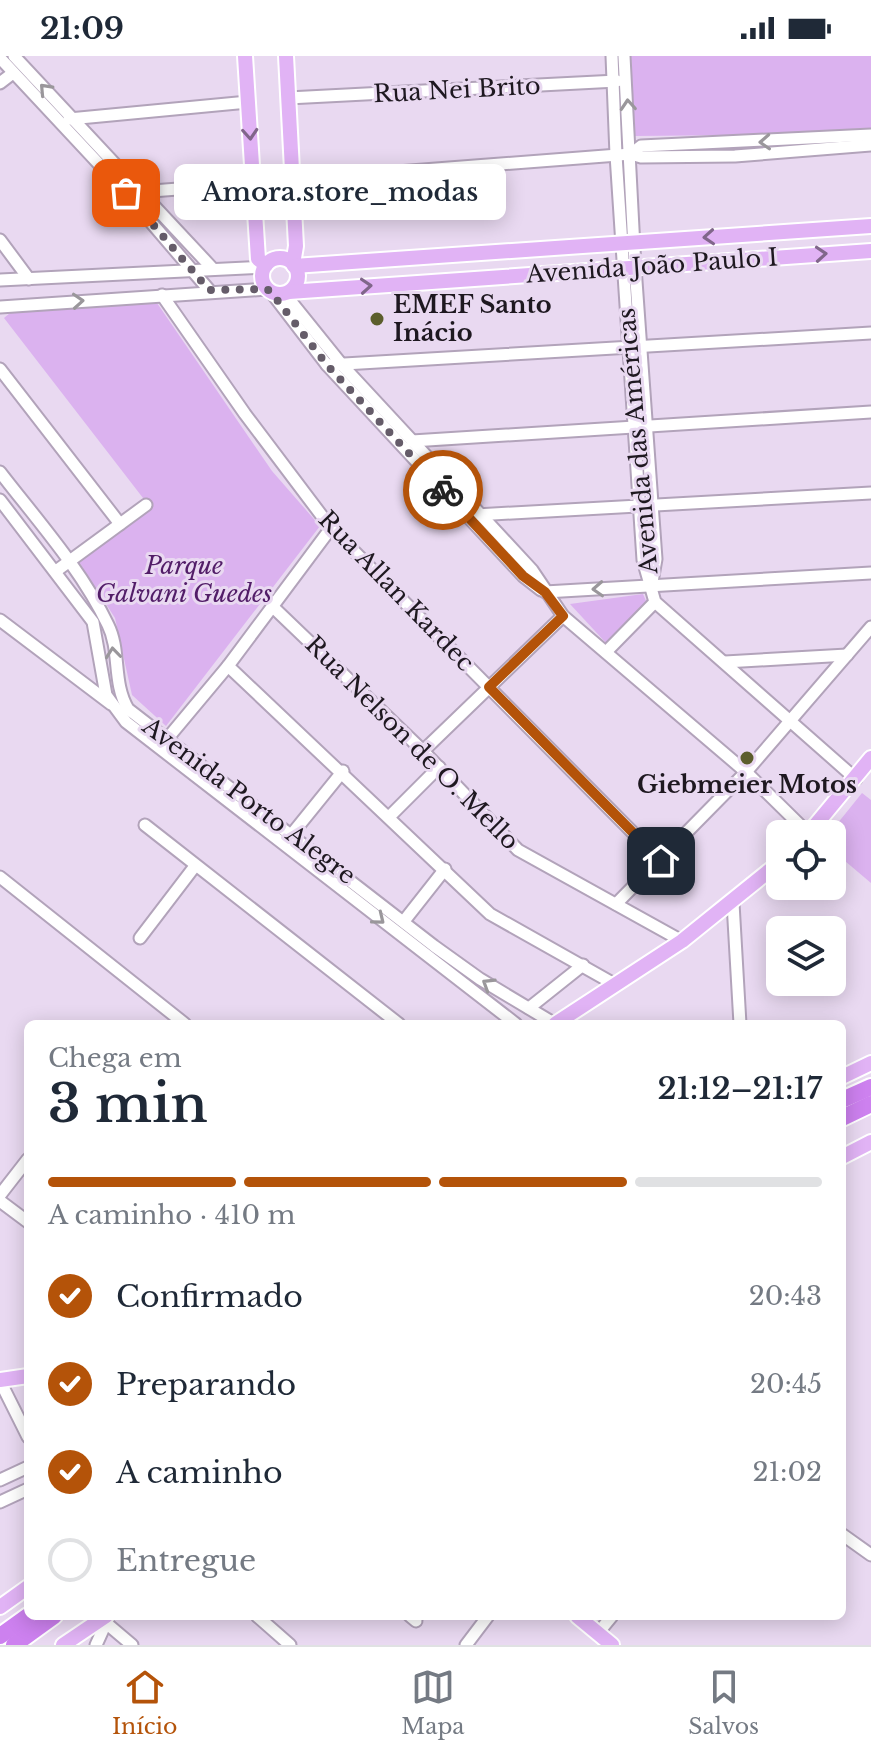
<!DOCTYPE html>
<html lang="pt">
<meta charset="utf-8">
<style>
:root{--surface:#fff;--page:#f6f6f7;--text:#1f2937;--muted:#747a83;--line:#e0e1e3;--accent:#b45309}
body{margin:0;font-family:"Libre Baskerville",serif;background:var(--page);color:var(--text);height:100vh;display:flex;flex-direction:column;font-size:30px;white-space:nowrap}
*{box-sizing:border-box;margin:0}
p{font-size:26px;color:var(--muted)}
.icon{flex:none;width:44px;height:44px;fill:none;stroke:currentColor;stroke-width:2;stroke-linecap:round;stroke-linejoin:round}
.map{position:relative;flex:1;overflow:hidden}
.drawer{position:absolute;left:24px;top:964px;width:822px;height:600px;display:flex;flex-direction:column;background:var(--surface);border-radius:12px;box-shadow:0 4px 20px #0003}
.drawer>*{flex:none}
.tools{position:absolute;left:766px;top:764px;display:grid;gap:16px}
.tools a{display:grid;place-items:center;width:80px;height:80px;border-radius:12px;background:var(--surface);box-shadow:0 4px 20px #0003;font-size:40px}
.pin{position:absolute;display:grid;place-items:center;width:68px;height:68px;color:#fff;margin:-34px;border-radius:16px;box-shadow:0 4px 12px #0006}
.courier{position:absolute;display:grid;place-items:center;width:80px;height:80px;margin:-40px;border:6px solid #b45309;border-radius:50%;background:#fff;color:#222;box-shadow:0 2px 10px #0007}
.bubble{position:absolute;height:56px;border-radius:12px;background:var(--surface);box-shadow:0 4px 20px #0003;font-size:26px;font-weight:600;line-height:56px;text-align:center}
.summary em{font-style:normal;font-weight:600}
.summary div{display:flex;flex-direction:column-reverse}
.summary{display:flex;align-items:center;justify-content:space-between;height:136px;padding:0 24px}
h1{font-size:52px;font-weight:600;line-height:60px}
.bar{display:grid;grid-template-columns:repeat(4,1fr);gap:12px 8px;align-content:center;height:96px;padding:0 24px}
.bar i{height:10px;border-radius:6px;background:var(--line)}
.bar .current{background:var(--accent)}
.bar p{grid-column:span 4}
ol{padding:0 24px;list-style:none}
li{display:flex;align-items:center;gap:24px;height:88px}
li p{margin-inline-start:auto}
li .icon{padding:8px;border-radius:50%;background:var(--accent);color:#fff;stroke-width:4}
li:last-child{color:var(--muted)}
li i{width:44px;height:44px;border:4px solid var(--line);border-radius:50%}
.status{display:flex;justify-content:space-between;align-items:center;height:56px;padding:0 40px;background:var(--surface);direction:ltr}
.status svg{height:22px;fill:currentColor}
.tab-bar{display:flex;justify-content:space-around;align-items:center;height:112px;border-top:2px solid var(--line);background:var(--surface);font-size:22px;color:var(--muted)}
.tab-bar a{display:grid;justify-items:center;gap:4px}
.tab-bar .current{color:var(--accent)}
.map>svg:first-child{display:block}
.green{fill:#dbb2ef}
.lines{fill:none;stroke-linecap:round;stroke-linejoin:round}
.minor-casing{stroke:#b2a3ba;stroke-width:15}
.major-casing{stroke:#fff;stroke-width:18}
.highway-casing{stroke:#fff;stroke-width:20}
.minor{stroke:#fff;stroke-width:11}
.major{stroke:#e1b3f5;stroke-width:14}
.highway{stroke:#cd81ef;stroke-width:16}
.oneway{stroke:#9a979b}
.oneway2{stroke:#80668a}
.done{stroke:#655c69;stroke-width:8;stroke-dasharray:0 14.4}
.route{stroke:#b45309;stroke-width:10}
.poi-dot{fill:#5c5e2c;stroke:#e9d9f1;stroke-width:3}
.labels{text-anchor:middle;stroke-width:6;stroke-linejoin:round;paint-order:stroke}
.street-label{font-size:24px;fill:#1e1820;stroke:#e9d9f1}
.poi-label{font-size:24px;font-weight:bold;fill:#1e1820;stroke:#e9d9f1;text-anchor:start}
.park-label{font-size:24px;font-style:italic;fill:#521d68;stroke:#e9d9f1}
</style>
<div class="status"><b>21:09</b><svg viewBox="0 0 49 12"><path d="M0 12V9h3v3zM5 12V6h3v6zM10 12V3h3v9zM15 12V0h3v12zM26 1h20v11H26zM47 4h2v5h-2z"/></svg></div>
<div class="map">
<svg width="871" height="1589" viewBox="0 0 871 1589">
<rect width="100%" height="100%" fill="#e9d9f1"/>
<!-- green -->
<g class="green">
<polygon points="631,0 871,0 871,72 739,79 635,80"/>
<polygon points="157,247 272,415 320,470 166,670 132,639 115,562 79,506 149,454 143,442 4,262 10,257"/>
<polygon points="643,538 647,547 607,588 570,548"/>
<polygon points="862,737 871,744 871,827 832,794 832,778 829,778"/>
</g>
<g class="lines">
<defs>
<g id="minor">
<polyline points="14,0 213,213"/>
<polyline points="612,0 616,99 643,504 655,546 856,723"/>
<polyline points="624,0 635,211 656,503 652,526"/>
<polyline points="0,2 126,137 209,234"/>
<polyline points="0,27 13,17"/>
<polyline points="288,42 617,25"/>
<polyline points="69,63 248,46"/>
<polyline points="631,98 641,90 871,79"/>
<polyline points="126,137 631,98 641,101 735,100 871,89"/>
<polyline points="0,184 29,223"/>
<polyline points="0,224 264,211"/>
<polyline points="271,236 327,309 523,520 541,534"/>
<polyline points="284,237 342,309 532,514 563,560 746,716 809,778"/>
<polyline points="162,239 245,358 331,472 661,805"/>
<polyline points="0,251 267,233"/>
<polyline points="327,309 871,277"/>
<polyline points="0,313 120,468"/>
<polyline points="412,385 871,356"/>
<path d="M0 416C37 464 82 514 108 569 121 595 112 626 128 653L434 890 480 923 555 968"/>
<polyline points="0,444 93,566 106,639 126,666 516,968"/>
<polyline points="476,459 871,437"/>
<polyline points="56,515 146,449"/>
<polyline points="545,536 871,517"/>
<polyline points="273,551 423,695 518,794 682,885"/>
<polyline points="0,564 111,648"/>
<polyline points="606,596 655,546"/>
<polyline points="725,606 847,599"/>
<polyline points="228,610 490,858 616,929"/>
<polyline points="162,689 228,610 331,472"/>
<polyline points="423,695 563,560"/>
<polyline points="390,760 439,711"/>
<polyline points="145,769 399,968"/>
<polyline points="292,778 343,715"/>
<polyline points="0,821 185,968"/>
<polyline points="733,847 740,968"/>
<polyline points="616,848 746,716 871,571"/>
<polyline points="404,865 445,813"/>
<polyline points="140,882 195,810"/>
<polyline points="529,952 583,909"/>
<polyline points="0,1139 28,1103"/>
<polyline points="0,1145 28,1166"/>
<polyline points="0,1325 28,1381"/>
<polyline points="0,1424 28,1411"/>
<polyline points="0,1446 28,1433"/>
<polyline points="843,1479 871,1499"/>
<polyline points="257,1560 290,1589"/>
<polyline points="410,1560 416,1565"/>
<polyline points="106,1567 132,1589"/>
<polyline points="598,1577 612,1560"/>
<polyline points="96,1589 106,1567 105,1561"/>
<polyline points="466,1589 488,1560"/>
</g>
<g id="major">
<polyline points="245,0 258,203 266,209"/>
<polyline points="286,0 296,190 293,208"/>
<circle cx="280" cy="220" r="18"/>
<polyline points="294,210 871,170"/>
<polyline points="289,236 871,195"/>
<polyline points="808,778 871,702"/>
<polyline points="555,968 682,885 780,806"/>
<polyline points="842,1021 871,1007"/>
<polyline points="842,1101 871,1086"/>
<polyline points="0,1324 28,1320"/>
<polyline points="0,1551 28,1531"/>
<polyline points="577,1560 612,1589"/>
<polyline points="63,1589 106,1560"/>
</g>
<g id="highway">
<polyline points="842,1044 871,1031"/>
<polyline points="842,1062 871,1048"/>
<polyline points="0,1580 28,1560"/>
<polyline points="14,1589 54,1560"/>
</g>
</defs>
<!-- minor casing -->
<use href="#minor" class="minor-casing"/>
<!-- major casing -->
<use href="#major" class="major-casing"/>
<!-- highway casing -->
<use href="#highway" class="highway-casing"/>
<!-- minor -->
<use href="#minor" class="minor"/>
<!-- major -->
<use href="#major" class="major"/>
<!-- highway -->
<use href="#highway" class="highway"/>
</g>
<!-- one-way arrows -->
<defs><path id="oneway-chevron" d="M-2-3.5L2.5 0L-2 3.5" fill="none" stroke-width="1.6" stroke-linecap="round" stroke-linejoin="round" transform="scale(2)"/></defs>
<g class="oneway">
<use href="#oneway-chevron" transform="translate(45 33) rotate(-133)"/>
<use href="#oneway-chevron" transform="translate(628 49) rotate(-94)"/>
<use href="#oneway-chevron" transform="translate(765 86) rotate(177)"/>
<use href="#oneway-chevron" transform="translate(78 245) rotate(-4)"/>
<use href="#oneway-chevron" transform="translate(598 533) rotate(177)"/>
<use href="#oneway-chevron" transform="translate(113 597) rotate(-96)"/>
<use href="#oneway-chevron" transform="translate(379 863) rotate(39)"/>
<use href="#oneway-chevron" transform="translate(488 928) rotate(-148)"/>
</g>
<g class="oneway2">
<use href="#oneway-chevron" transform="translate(250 78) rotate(86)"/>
<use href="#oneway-chevron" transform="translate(709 181) rotate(176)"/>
<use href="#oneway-chevron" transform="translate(821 198) rotate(-4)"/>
<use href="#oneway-chevron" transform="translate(366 230) rotate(-4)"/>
</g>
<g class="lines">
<!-- done -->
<polyline class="done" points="126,137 209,234 267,233 271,236 327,309 443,434"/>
<!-- route -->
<polyline class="route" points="443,434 523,520 545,536 563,560 489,631 661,805"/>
</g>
<!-- markers -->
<g class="poi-dot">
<circle cx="377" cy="263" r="8"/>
<circle cx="747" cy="702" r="8"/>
</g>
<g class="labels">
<!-- street labels -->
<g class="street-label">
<text transform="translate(457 34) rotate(-3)" y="8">Rua Nei Brito</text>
<text transform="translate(652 210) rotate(-4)" y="8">Avenida João Paulo I</text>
<text transform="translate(638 385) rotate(-95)" y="8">Avenida das Américas</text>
<text transform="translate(396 535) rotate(46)" y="8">Rua Allan Kardec</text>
<text transform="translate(412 687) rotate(45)" y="8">Rua Nelson de O. Mello</text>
<text transform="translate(249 745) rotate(37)" y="8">Avenida Porto Alegre</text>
</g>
<!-- poi labels -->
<g class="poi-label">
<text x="393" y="257">EMEF Santo<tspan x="393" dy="28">Inácio</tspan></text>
<text x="747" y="737" text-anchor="middle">Giebmeier Motos</text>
</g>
<!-- park labels -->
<g class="park-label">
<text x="184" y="518">Parque<tspan x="184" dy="28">Galvani Guedes</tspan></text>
</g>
</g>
</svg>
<div class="tools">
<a><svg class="icon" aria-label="locate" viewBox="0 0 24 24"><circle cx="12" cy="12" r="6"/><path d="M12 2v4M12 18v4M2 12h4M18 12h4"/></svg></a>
<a><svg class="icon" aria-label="layers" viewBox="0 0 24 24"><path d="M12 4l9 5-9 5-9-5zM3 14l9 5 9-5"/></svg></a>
</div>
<div class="pin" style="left:126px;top:137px;background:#ea580c"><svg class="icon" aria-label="bag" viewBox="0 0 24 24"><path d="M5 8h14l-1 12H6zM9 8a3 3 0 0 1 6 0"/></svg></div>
<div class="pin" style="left:661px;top:805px;background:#1f2937"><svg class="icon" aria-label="home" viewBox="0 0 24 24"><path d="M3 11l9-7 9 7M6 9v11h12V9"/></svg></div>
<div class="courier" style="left:443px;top:434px"><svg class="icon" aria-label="bike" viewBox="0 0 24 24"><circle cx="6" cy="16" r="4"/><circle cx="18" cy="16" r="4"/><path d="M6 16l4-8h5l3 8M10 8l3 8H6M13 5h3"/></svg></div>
<div class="bubble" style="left:174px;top:108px;width:332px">Amora.store_modas</div>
<section class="drawer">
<div class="summary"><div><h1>3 min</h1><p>Chega em</p></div><em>21:12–21:17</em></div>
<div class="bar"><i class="current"></i><i class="current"></i><i class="current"></i><i></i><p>A caminho · 410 m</p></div>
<ol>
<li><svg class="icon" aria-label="check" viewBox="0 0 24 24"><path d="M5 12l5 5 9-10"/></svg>Confirmado<p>20:43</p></li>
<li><svg class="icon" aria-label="check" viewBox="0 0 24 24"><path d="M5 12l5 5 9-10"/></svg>Preparando<p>20:45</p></li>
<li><svg class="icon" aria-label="check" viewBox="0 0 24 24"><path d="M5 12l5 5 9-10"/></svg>A caminho<p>21:02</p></li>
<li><i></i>Entregue</li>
</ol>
</section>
</div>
<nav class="tab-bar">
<a class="current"><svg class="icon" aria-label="home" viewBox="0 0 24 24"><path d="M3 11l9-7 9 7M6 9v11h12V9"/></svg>Início</a>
<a><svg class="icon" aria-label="map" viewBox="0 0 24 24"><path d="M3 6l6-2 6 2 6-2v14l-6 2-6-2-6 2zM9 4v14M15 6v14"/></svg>Mapa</a>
<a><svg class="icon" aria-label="saved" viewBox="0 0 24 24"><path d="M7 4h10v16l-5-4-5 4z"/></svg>Salvos</a>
</nav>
